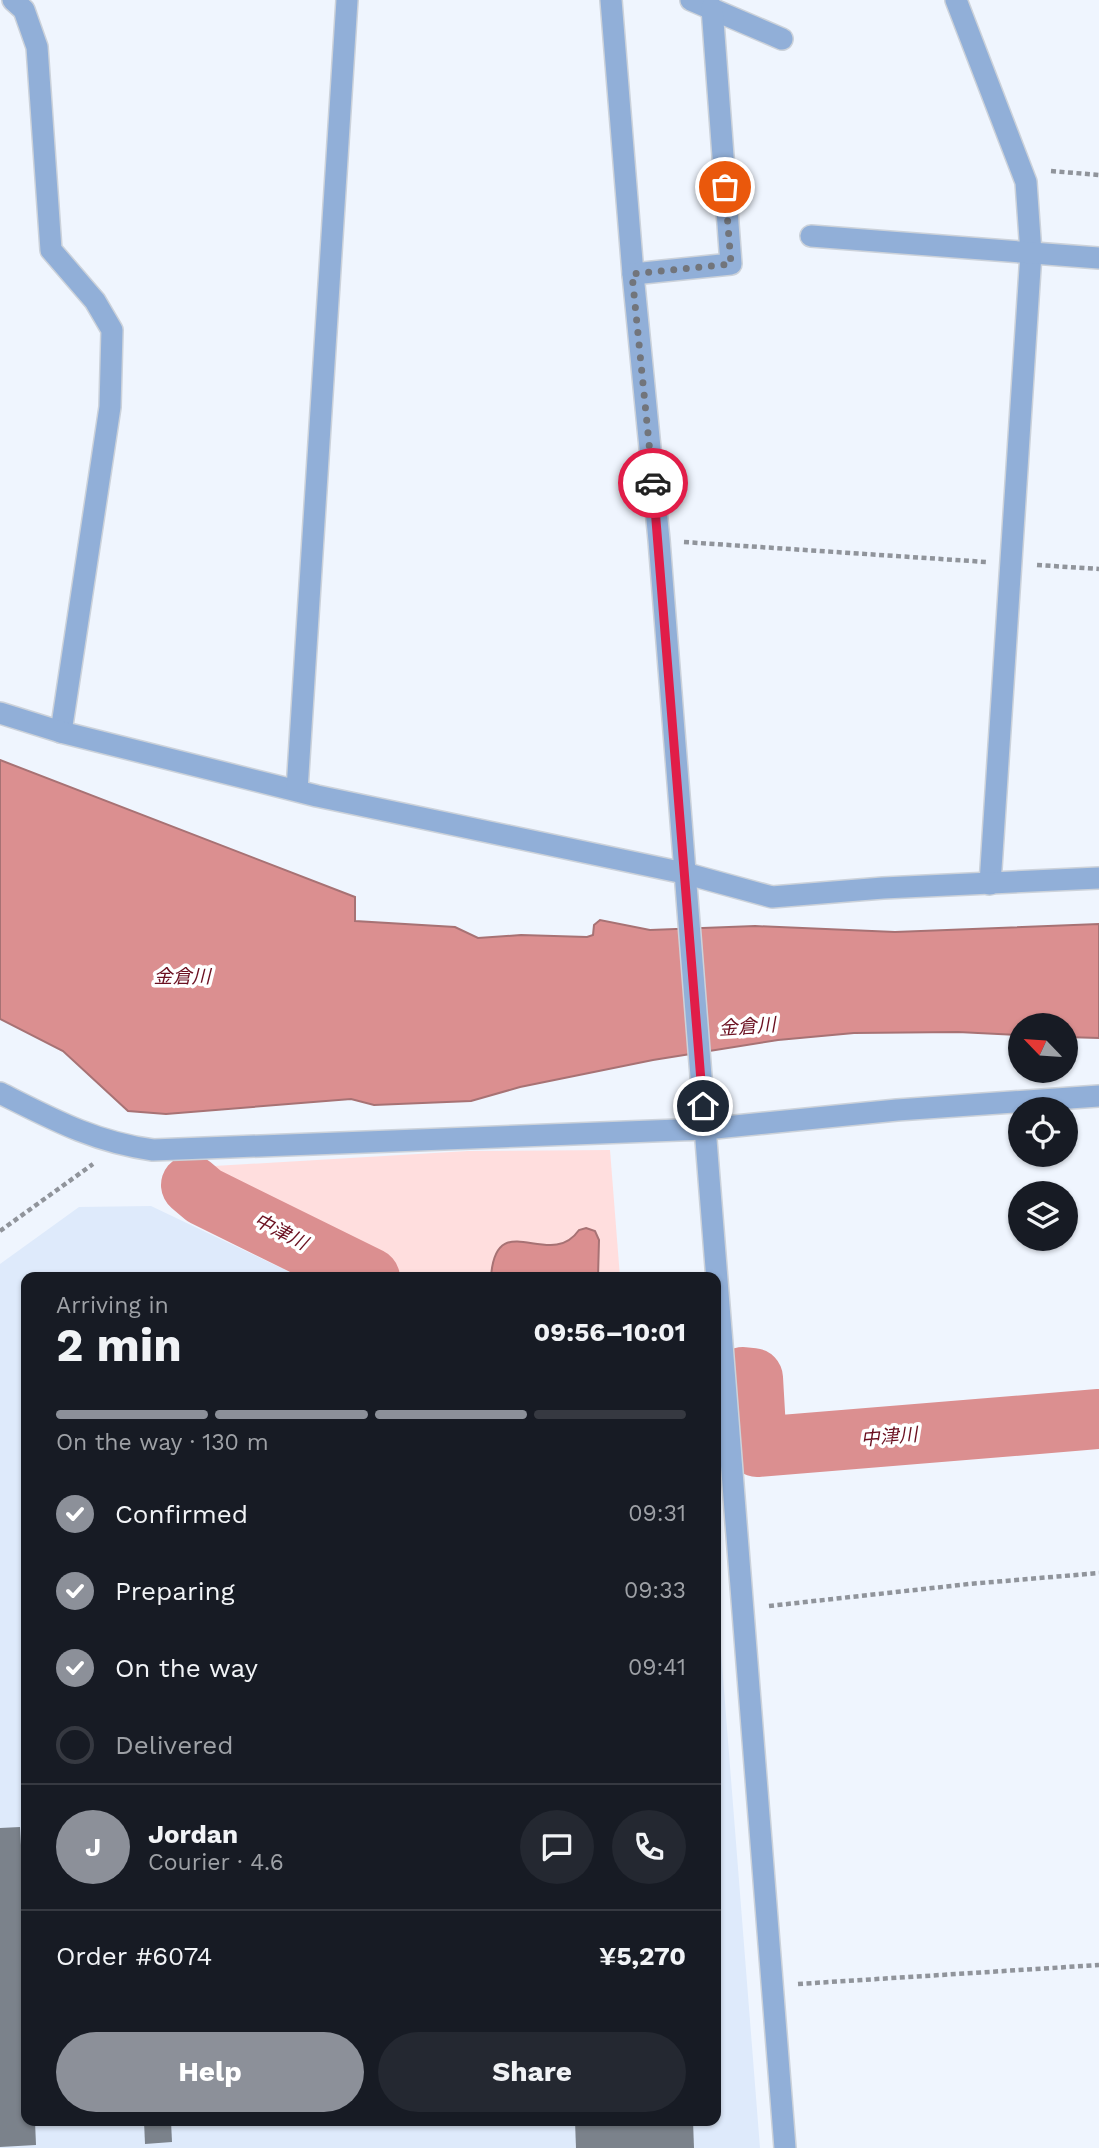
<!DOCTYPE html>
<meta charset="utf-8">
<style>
:root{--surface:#171b24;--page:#242831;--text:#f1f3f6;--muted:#9ea1a6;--line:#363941;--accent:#8c9099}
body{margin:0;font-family:"Work Sans","Noto Sans JP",sans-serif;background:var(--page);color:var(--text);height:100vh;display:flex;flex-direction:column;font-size:26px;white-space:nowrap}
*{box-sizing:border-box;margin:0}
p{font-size:23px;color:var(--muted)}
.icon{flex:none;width:38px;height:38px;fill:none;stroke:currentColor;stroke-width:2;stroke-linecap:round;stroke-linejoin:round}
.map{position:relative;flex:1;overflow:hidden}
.details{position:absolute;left:21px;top:1272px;width:700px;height:854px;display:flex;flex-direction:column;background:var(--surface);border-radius:14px;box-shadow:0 2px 5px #0004}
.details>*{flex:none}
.needle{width:46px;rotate:295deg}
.fabs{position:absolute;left:1008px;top:1013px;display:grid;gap:14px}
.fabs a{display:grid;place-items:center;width:70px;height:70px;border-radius:50%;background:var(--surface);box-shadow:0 2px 5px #0004;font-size:35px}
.pin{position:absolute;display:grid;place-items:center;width:60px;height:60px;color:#fff;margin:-30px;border:4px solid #fff;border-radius:50%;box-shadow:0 2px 7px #0007}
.courier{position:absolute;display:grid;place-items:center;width:70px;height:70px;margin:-35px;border:5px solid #e11d48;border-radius:50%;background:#fff;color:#222;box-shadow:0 2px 9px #0007}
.summary em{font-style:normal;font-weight:700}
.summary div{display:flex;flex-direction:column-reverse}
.summary{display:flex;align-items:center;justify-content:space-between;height:119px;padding:0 35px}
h1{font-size:46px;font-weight:700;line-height:52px}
.bar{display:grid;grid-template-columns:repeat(4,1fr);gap:10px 7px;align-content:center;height:84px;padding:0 35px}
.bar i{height:9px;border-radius:5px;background:var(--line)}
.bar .active{background:var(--accent)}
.bar p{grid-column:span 4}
.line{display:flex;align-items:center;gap:18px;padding:0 35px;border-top:2px solid var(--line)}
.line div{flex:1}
.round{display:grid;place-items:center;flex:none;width:74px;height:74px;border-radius:37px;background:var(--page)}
ol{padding:0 35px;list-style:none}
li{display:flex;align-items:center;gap:21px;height:77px}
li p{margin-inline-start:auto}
li .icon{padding:7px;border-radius:50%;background:var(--accent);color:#fff;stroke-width:4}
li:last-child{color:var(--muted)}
li i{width:38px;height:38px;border:4px solid var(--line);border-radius:50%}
.cta{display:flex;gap:14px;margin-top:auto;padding:14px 35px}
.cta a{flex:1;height:80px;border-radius:42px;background:var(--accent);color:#fff;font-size:28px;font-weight:700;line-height:80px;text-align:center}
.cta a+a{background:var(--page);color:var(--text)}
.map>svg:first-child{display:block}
.built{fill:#deeafb}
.green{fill:#ffdede}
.water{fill:#db8f90;stroke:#a77274;stroke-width:2}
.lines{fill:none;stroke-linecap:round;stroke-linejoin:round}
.river{stroke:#db8f90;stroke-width:60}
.building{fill:#7b828b}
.minor-casing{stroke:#ccd2da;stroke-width:24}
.path{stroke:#90949b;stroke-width:4.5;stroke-dasharray:5 3.5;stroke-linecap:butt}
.minor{stroke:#91afd8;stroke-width:21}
.done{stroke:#72757b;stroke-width:7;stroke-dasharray:0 12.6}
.route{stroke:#e11d48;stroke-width:9}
.labels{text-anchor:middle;stroke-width:7;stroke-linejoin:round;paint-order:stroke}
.water-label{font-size:19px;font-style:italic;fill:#6b1020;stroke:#fff}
</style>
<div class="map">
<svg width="1099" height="2148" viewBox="0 0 1099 2148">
<rect width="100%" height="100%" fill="#eff5fe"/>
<!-- built -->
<polygon class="built" points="151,1206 300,1277 26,1278 26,2121 716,2121 716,1588 760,2148 0,2148 0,1264 79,1207"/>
<!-- green -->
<polygon class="green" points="610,1150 620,1277 391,1277 206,1186 197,1167 468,1151"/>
<!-- water -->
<g class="water">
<polygon points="0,760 355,897 355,921 455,927 478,938 521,935 587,937 593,935 594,925 600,920 650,930 755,926 895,932 1099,924 1099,1038 1066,1037 1066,1026 1020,1026 1020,1035 958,1032 854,1033 778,1040 653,1060 520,1087 471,1101 374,1105 351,1099 166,1114 128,1111 63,1051 0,1019"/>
<path d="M586 1228 595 1231 599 1240 598 1277H491C496 1205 550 1272 579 1230Z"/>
</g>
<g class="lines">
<!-- river -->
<g class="river">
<polyline points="191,1185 204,1196 370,1278"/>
<polyline points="743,1377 753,1378 757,1447 1099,1419"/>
</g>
</g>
<!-- building -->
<g class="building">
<polygon points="20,1827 21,1845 26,1845 26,2121 35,2121 36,2145 0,2147 0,1828"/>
<polygon points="144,2121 171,2121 172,2142 145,2144"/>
<polygon points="287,2121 335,2121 335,2123 287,2126"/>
<polygon points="575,2121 693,2121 694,2148 576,2148"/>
</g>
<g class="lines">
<defs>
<g id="minor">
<polyline points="13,0 24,10 37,47 51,250 95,301 112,330 110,407 61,732"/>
<polyline points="611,0 633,274 659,540 785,2148"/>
<polyline points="691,0 782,39"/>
<polyline points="956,0 1026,182 1031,253 990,884"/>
<polyline points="811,236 1099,258"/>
<polyline points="633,274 731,264 712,8"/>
<polyline points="0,713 61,732 317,796 684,873 772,897 883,888 1099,878"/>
<polyline points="297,790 347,0"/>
<path d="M0 1093C52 1119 94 1142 153 1150L705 1129 897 1110 1099 1096"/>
</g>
</defs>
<!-- minor casing -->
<use href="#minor" class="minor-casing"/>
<!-- path -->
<g class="path">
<polyline points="1051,171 1099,175"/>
<polyline points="684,542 986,562"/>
<polyline points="1037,565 1099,569"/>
<polyline points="0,1231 93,1164"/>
<polyline points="769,1606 969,1584 1099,1573"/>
<polyline points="798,1984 1099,1965"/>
</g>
<!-- minor -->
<use href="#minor" class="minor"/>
</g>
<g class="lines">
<!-- done -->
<polyline class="done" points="653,483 632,274 731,264 725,187"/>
<!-- route -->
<polyline class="route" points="653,483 703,1106"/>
</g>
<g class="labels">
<!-- water labels -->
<g class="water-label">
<text x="182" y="983">金倉川</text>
<text transform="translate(747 1026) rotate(-4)" y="7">金倉川</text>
<text transform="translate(281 1231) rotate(27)" y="7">中津川</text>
<text transform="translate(889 1436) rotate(-5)" y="7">中津川</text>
</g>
</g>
</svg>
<div class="fabs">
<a><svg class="needle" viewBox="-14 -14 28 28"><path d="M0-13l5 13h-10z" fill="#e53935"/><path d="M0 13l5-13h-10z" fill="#9ea1a6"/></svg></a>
<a><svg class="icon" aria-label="locate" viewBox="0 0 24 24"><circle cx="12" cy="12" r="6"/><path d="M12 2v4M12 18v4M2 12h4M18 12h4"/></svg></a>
<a><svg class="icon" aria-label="layers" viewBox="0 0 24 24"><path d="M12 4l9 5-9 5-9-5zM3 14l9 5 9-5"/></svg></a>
</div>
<div class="pin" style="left:725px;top:187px;background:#ea580c"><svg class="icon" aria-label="bag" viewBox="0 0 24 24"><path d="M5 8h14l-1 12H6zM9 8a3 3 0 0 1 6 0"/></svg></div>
<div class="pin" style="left:703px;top:1106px;background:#1f2937"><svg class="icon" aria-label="home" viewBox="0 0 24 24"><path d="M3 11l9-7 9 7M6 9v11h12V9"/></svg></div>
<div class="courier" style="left:653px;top:483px"><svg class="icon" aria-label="car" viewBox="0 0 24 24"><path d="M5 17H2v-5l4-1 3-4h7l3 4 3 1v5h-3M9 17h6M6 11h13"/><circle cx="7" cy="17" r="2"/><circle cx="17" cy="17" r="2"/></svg></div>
<section class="details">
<div class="summary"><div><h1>2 min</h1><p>Arriving in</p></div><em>09:56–10:01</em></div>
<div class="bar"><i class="active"></i><i class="active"></i><i class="active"></i><i></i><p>On the way · 130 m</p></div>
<ol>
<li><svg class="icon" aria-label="check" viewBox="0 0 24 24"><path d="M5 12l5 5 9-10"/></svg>Confirmed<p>09:31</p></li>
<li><svg class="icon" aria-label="check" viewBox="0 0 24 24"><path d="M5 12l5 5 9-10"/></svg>Preparing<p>09:33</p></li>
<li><svg class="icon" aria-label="check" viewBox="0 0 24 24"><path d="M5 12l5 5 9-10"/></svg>On the way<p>09:41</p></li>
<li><i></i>Delivered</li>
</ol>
<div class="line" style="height:126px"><b class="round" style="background:var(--accent);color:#fff">J</b><div><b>Jordan</b><p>Courier · 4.6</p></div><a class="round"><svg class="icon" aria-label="chat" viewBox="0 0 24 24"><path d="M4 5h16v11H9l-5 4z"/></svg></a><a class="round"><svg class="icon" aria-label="phone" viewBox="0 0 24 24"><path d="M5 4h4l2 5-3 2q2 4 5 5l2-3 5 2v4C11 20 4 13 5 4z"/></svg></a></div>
<div class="line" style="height:91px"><div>Order #6074</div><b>¥5,270</b></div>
<div class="cta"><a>Help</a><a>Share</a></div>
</section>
</div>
